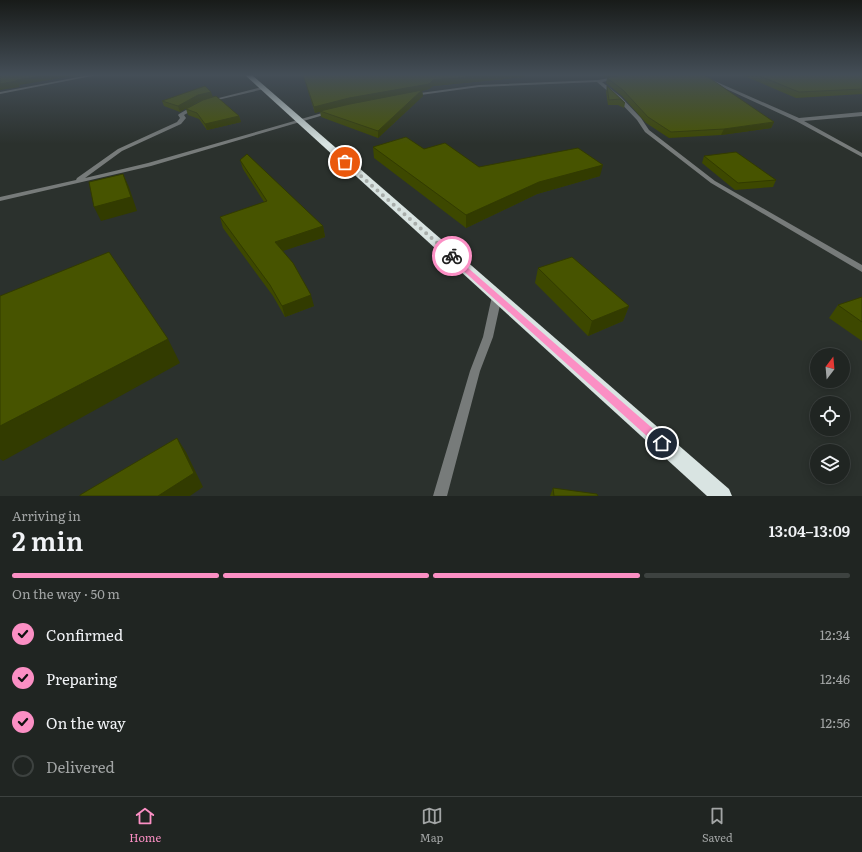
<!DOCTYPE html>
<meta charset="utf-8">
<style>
:root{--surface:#202522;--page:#2d312f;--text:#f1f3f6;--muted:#a2a5a5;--line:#3d4240;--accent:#fb8fc4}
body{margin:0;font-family:Literata,serif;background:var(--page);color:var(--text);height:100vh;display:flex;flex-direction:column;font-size:15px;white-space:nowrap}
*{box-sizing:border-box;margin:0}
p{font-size:13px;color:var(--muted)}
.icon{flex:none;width:22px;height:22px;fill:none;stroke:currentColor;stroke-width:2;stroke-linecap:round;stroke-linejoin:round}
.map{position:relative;height:496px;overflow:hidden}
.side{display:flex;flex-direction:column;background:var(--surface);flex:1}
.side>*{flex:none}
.needle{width:26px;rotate:16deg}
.tools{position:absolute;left:810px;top:348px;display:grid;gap:8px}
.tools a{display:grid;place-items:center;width:40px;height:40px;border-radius:50%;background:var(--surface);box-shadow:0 2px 10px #0003,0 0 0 1px var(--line);font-size:20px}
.pin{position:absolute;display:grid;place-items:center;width:34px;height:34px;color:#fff;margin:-17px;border:2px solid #fff;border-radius:50%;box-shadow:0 1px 4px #0007}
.courier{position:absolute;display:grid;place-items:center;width:40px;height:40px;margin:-20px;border:3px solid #fb8fc4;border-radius:50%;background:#fff;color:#222;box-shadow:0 1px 5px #0007}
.head em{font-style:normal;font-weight:600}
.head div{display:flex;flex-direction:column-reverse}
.head{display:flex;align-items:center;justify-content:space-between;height:68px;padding:0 12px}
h1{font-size:26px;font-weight:600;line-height:30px}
.bar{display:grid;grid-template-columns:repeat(4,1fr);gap:6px 4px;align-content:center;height:48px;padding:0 12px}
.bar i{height:5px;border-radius:3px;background:var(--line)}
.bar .current{background:var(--accent)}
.bar p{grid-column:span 4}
ol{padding:0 12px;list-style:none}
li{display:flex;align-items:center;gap:12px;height:44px}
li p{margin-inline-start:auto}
li .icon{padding:4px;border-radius:50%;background:var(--accent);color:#111;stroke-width:4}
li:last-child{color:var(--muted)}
li i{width:22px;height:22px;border:2px solid var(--line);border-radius:50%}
.tab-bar{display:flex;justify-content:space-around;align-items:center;height:56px;border-top:1px solid var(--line);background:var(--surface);font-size:11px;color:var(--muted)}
.tab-bar a{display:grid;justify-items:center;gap:2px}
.tab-bar .current{color:var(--accent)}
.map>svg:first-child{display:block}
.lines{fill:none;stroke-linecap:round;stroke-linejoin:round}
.street{fill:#777b7a;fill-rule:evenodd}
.highway{fill:#d9e4e2;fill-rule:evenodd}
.wall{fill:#3d4800}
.shaded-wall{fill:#323b00}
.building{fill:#475400;stroke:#323b00}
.route{fill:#fb8fc4}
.done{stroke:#a8adaa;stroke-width:4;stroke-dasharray:0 7.2}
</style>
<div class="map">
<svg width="862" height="496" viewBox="0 0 862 496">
<rect width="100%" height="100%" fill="#2b312d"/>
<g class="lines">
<!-- street -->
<g class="street">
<polygon points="89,75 97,75 0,94 0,92"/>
<polygon points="696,75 701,75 799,118 862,112 862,116 804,121 862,153 862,157 796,121"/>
<polygon points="616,77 618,78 618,79 602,82 621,97 641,118 649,130 715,181 862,265 862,272 711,183 645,132 637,120 617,99 597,82 479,87 413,96 411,95 413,94 479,85 598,80"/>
<polygon points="262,87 264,88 264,89 209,102 207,101"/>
<polygon points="193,106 198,107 184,115 186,118 181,124 122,151 85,178 148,163 329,111 334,112 151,166 0,201 0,197 76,180 77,178 118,149 177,122 180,118 178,115 179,114"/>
<polygon points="497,293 500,294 502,296 493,337 480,371 447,496 433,496 470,371 483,337 492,296 494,294"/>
</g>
<!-- highway -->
<polygon class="highway" points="245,75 252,75 729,489 732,496 707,496"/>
</g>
<!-- wall -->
<g class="wall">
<polygon points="303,75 525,75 524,77 433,86 429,89 422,91 423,96 378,138 321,117 320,111 315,113"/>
<polygon points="742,75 862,75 862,94 796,98"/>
<polygon points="607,78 774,122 771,128 721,135 669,138 646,123 622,96 606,83"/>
<polygon points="607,86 625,103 624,108 618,105 608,105 606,92"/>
<polygon points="213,97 239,116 241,122 207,130 199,119 188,115 186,109 202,100 199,101 180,112 164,106 162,101"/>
<polygon points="373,147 424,149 479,167 600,176 537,194 466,228 374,158"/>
<polygon points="704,156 776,180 773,187 735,190 702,163"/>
<polygon points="240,160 323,226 325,237 282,251 314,306 285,317 273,296 223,228 220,217 264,202 243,169"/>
<polygon points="538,268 629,306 623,321 588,336 535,283"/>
<polygon points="862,297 862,341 829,318 838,305"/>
<polygon points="553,488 598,496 550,496"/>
</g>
<!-- shaded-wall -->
<g class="shaded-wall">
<polygon points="46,75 80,75 19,85 20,87 0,90 0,84 17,80"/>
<polygon points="490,75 525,75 524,77 433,86 429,89 422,91 423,96 378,138 378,131 350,104 315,113 314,107 349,98 433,80"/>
<polygon points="604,75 622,75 604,78"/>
<polygon points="211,92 213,97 199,101 180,112 178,106 198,95"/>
<polygon points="239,116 241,122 207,130 205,124"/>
<polygon points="774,122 771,128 721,135 724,129"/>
<polygon points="603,165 600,176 537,194 466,228 466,215 539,182"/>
<polygon points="123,174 129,187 137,211 101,221 94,207"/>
<polygon points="323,226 325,237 277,253 275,242"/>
<polygon points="311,295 314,306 285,317 282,306"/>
<polygon points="629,306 623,321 588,336 592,321"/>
<polygon points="168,339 180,363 3,461 0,459 0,426"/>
<polygon points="177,438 186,452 203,487 190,496 158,496"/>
</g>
<!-- building -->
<g class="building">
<polygon points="0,75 46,75 17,80 17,81 0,84"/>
<polygon points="303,75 490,75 433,80 429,84 349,98 314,107"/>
<polygon points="623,75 705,75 774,122 724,129 671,132 648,117 623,90 607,78"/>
<polygon points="757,75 862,75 862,89 799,92"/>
<polygon points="205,86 211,92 198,95 178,106 162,101"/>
<polygon points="607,86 625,103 620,99 609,100"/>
<polygon points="422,90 378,131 320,111 350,104"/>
<polygon points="216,96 239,116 205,124 197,113 186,109 203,100"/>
<polygon points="406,137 424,149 445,143 479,167 578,148 603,165 539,182 466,215 373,147"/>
<polygon points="736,152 776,180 738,183 704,156"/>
<polygon points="247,154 323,226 275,242 293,263 311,295 282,306 270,285 220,217 267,201 240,160"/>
<polygon points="123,174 131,197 94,207 89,182"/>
<polygon points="109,252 168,339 0,426 0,296"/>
<polygon points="572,257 629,306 592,321 538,268"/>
<polygon points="862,297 862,322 838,305"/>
<polygon points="177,438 194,473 158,496 80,496 80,495"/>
<polygon points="553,488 597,494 598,496 554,496"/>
</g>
<!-- sky -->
<linearGradient id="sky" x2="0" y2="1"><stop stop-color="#181b19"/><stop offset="0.52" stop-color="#444e57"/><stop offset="1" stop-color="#444e57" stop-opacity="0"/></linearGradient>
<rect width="862" height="144" fill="url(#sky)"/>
<!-- route -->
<polygon class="route" points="452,254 666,440 667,443 666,447 659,447 449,258 448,256"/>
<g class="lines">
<!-- done -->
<polyline class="done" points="345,162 452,256"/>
</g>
</svg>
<div class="tools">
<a><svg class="needle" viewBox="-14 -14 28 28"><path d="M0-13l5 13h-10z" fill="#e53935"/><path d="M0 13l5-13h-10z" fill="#a2a5a5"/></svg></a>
<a><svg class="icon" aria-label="locate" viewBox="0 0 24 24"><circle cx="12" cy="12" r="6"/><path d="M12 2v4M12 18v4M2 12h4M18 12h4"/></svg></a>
<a><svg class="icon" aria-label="layers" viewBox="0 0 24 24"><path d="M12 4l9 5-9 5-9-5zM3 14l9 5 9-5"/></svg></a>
</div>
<div class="pin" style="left:345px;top:162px;background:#ea580c"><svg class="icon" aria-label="bag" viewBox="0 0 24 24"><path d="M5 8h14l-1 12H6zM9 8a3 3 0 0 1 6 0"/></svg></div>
<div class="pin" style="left:662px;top:443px;background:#1f2937"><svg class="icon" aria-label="home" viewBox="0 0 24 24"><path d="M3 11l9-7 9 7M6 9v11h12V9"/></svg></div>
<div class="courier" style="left:452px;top:256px"><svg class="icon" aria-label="bike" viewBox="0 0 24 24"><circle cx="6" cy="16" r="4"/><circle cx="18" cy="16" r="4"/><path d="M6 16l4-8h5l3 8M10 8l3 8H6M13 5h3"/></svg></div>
</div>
<section class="side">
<div class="head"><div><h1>2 min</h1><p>Arriving in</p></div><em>13:04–13:09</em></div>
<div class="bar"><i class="current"></i><i class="current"></i><i class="current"></i><i></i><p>On the way · 50 m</p></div>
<ol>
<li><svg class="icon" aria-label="check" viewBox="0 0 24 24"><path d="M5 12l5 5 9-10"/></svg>Confirmed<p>12:34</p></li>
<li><svg class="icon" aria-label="check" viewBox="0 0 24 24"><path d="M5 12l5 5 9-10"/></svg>Preparing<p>12:46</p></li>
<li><svg class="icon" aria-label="check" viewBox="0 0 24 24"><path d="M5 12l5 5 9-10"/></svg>On the way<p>12:56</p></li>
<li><i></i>Delivered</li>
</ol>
</section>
<nav class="tab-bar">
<a class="current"><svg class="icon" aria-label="home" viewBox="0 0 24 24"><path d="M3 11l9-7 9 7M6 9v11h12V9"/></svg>Home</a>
<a><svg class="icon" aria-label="map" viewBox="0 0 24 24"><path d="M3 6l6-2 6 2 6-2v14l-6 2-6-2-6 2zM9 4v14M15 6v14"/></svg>Map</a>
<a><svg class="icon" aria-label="saved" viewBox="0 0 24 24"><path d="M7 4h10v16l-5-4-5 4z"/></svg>Saved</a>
</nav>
